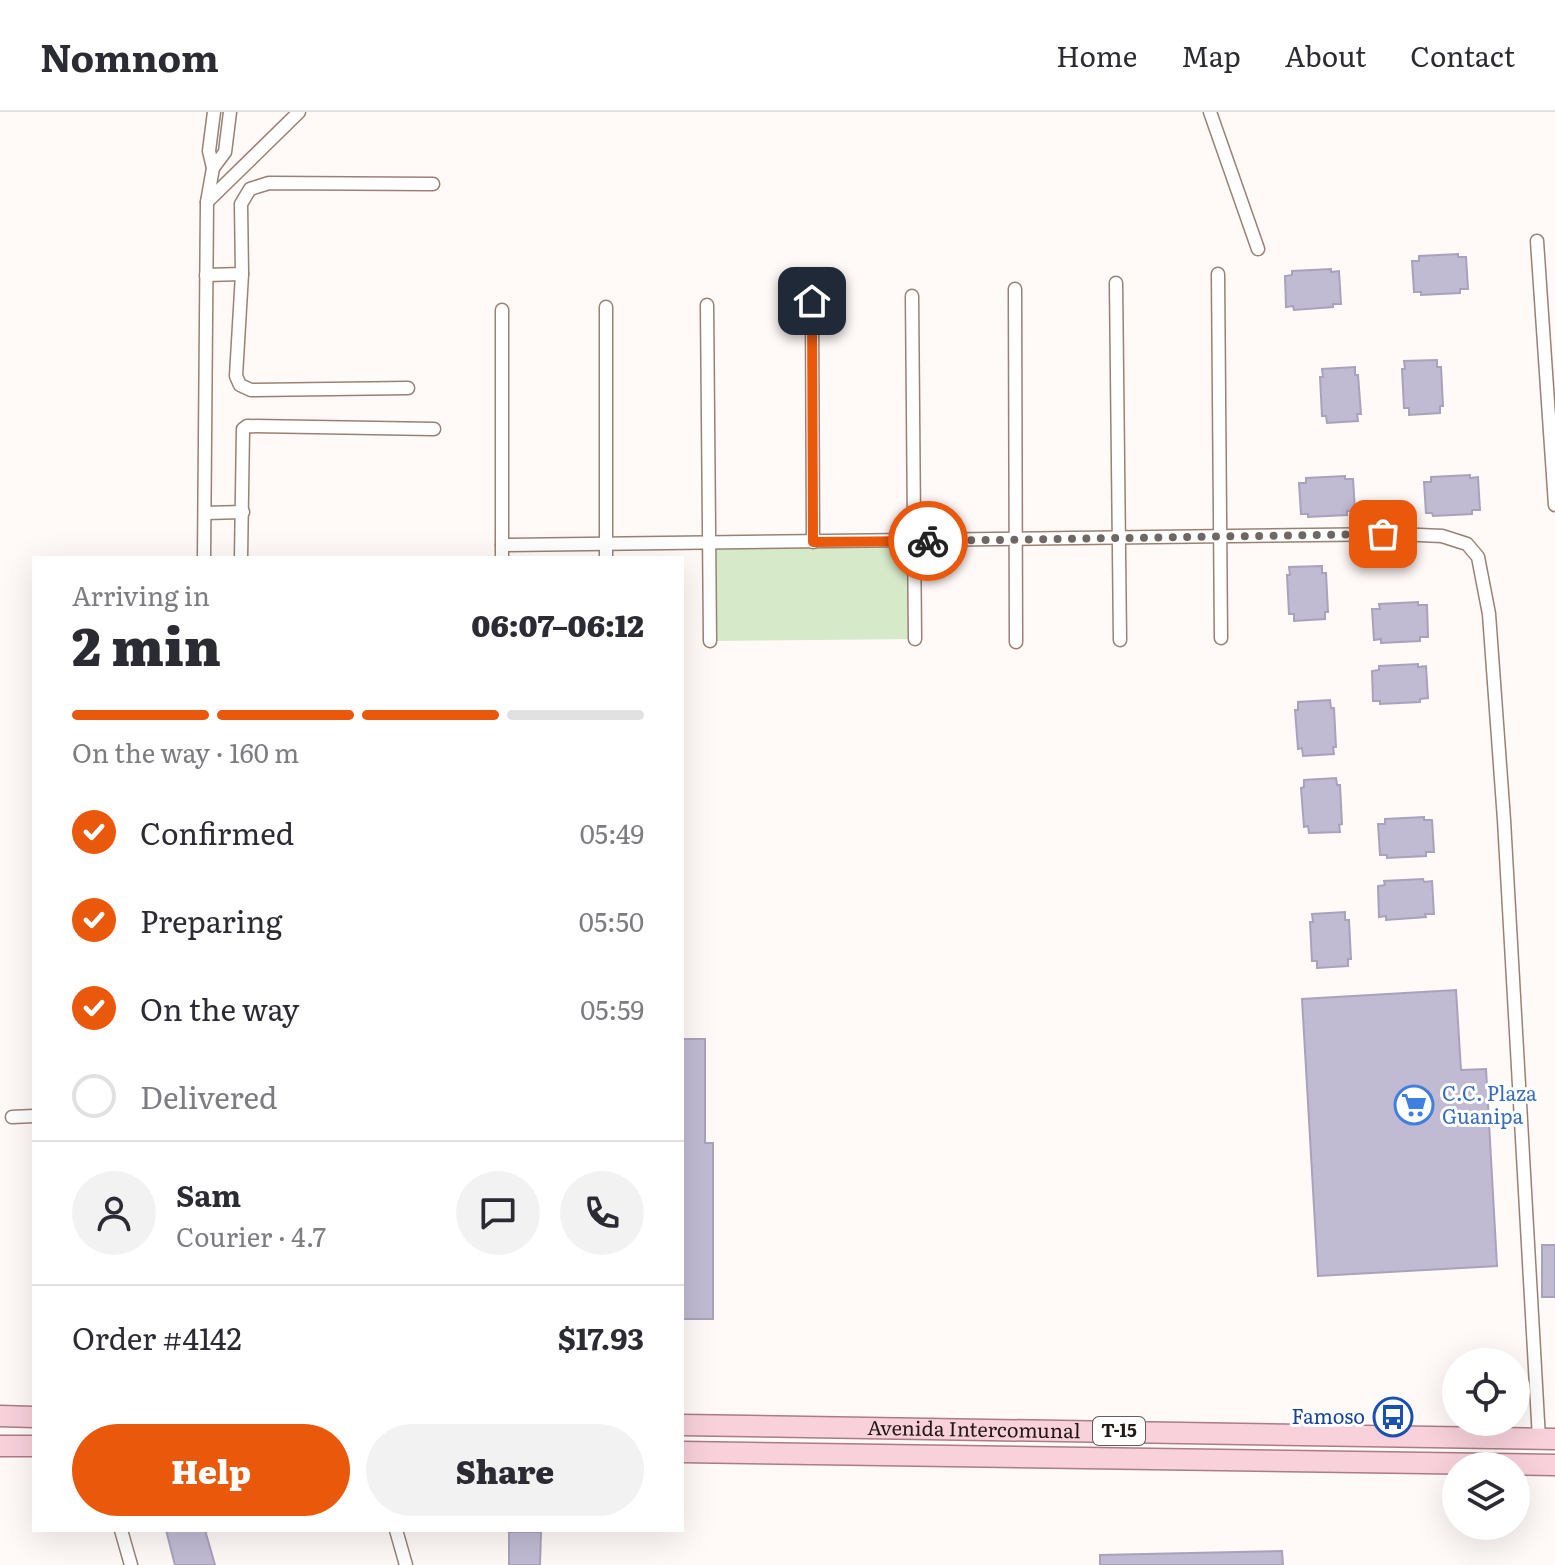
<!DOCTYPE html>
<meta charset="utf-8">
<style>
:root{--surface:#fff;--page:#f2f2f3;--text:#2b2b33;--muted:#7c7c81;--line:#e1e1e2;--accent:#ea580c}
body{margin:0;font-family:Literata,serif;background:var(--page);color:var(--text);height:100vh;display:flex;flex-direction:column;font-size:30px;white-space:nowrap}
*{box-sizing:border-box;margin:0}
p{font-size:26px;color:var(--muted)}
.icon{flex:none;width:44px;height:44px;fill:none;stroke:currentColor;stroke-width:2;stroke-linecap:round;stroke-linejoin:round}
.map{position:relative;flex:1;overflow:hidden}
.details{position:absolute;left:32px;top:444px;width:652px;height:976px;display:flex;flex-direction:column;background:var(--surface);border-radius:0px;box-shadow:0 8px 32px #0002}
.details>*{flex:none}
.controls{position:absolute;left:1442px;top:1236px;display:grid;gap:16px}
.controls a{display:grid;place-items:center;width:88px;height:88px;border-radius:50%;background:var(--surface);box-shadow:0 8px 32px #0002;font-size:40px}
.pin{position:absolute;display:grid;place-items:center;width:68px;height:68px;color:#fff;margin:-34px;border-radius:16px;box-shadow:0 4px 12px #0006}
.courier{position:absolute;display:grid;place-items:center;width:80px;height:80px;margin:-40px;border:6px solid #ea580c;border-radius:50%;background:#fff;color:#222;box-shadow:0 2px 10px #0007}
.summary em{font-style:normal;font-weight:800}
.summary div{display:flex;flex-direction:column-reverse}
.summary{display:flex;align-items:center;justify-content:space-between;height:136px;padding:0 40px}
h1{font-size:52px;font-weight:800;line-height:60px}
.bar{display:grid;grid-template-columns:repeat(4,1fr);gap:12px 8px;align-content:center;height:96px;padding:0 40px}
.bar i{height:10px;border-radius:6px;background:var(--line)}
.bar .current{background:var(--accent)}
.bar p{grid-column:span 4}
.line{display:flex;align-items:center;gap:20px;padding:0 40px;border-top:2px solid var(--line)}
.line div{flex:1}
.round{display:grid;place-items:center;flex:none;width:84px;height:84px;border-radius:42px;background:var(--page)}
ol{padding:0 40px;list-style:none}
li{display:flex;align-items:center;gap:24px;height:88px}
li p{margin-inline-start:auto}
li .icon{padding:8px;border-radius:50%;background:var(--accent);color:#fff;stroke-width:4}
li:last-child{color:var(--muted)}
li i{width:44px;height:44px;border:4px solid var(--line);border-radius:50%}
.action{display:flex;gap:16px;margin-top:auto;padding:16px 40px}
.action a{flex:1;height:92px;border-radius:48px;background:var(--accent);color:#fff;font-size:32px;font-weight:800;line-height:92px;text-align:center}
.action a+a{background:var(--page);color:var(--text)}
header{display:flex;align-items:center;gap:48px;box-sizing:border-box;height:112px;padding:0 40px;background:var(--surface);border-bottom:2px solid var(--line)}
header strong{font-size:38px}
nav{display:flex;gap:44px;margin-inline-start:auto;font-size:28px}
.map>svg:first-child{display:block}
.green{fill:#d6e9c9}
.building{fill:#c0bad3;stroke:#a8a2bb;stroke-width:2}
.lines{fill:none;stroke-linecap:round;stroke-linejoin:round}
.street-casing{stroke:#998175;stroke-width:15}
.primary-casing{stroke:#aa7c86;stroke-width:23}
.street{stroke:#fff;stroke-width:12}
.primary{stroke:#f8d1db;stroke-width:20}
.done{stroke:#6f6763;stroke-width:8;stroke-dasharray:0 14.4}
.route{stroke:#ea580c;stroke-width:10}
.labels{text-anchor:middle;stroke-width:6;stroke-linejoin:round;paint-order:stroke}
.shield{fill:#fff;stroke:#645d5a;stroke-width:2}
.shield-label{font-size:18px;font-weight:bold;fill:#221814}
.shop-label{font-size:20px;fill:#366cbe;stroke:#fff;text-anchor:start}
.transit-label{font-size:20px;fill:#164399;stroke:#fff;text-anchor:end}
.street-label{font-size:20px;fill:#221814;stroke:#fff}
</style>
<header>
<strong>Nomnom</strong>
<nav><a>Home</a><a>Map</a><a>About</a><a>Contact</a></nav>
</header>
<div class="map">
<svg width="1555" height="1453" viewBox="0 0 1555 1453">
<rect width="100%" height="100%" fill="#fff9f7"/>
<!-- green -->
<polygon class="green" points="914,429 915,527 710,529 709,431"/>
<!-- building -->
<g class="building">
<polygon points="1458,142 1458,145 1466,145 1468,177 1460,177 1460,181 1421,183 1421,180 1414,180 1412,149 1419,149 1419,144"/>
<polygon points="1331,157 1331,160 1339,159 1341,192 1333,192 1333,195 1294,198 1293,194 1286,195 1285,164 1292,163 1292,159"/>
<polygon points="1437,248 1437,255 1441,255 1443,294 1440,294 1440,301 1409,303 1409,296 1404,296 1402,257 1405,257 1404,249"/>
<polygon points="1355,255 1355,263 1358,263 1361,302 1357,302 1358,309 1327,311 1326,304 1322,304 1320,265 1323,265 1322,257"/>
<polygon points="1470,363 1470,366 1478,365 1480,398 1472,398 1472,402 1433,404 1432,401 1426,401 1424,370 1431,370 1431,365"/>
<polygon points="1345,364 1345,367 1353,367 1355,399 1347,399 1347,403 1308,405 1308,402 1301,402 1299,371 1306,371 1306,366"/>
<polygon points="1322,454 1322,461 1326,461 1328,500 1325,500 1325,507 1294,509 1294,502 1289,502 1287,463 1290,463 1289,455"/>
<polygon points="1418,490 1418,493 1427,493 1428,525 1420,525 1420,529 1381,531 1381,527 1374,528 1372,497 1380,497 1379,492"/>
<polygon points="1418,552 1418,555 1426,554 1428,586 1420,587 1420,590 1380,592 1380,589 1373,589 1372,559 1379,558 1379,554"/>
<polygon points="1330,588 1331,596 1334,596 1336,635 1333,635 1334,642 1303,644 1302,636 1298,637 1295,598 1298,598 1298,590"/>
<polygon points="1336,666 1337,673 1340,673 1342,712 1339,713 1340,720 1309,721 1308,714 1304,715 1301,676 1304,675 1304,668"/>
<polygon points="1424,705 1424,708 1432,708 1434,740 1426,740 1426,744 1387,746 1387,743 1380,743 1378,712 1385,712 1385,707"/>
<polygon points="1423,767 1424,770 1432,769 1434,802 1425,802 1426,805 1386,808 1386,804 1379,805 1378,774 1385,773 1384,769"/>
<polygon points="1345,800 1345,808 1349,808 1351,847 1348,847 1348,854 1317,856 1317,849 1312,849 1310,810 1313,810 1312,802"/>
<polygon points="1456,878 1461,958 1486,957 1497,1154 1318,1164 1302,887"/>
<polygon points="682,927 705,927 705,1031 713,1031 713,1207 682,1207"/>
<rect x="1542" y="1133" width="13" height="52"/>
<polygon points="166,1418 205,1418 215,1453 175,1453"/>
<polygon points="509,1420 541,1420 540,1453 509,1453"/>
<polygon points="1282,1439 1283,1453 1100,1453 1100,1443"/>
</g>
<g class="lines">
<defs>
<g id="street">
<polyline points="1210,0 1258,137"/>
<polyline points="213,56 225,40 230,0"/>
<polyline points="207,90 213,56 209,39 214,0"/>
<polyline points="1537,129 1555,393"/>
<polyline points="1218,162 1221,526"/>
<polyline points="206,163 242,162"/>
<polyline points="1116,171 1120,528"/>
<polyline points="1015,177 1016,530"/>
<polyline points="912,184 915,527"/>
<polyline points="812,189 813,430"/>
<polyline points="707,193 710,529"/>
<polyline points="502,198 502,446"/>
<polyline points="408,276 251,278 240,273 236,264 242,162 241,92 250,77 269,71 433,72"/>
<polyline points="205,401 243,400"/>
<polyline points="502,433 1397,422 1442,424 1467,432 1478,445 1489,502 1504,708 1539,1327"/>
<polyline points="204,446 207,90 299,0"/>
<polyline points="241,446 243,317 247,314 434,317"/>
<polyline points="606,446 606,195"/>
<polyline points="12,1005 34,1004"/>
<polyline points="121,1418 131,1453"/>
<polyline points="396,1418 406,1453"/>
</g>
<g id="primary">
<polyline points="0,1304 34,1305"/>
<path id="s1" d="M682 1313 1555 1327"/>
<polyline points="0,1334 34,1334"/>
<polyline points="682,1340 1555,1353"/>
</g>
</defs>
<!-- street casing -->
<use href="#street" class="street-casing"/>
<!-- primary casing -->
<use href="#primary" class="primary-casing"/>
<!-- street -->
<use href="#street" class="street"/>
<!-- primary -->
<use href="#primary" class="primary"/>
</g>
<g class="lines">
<!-- done -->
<polyline class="done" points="928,429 1383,422"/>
<!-- route -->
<polyline class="route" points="812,189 813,430 928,429"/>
</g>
<!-- icons -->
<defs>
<symbol id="supermarket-ring" viewBox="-11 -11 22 22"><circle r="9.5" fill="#fff" stroke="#3f7fe0" stroke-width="1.5"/><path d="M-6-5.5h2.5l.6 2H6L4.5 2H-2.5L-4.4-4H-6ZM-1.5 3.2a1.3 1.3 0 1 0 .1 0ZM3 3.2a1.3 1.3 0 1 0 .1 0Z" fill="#3f7fe0"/></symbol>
<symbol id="bus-ring" viewBox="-11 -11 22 22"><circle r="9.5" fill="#fff" stroke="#1a4fb4" stroke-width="1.5"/><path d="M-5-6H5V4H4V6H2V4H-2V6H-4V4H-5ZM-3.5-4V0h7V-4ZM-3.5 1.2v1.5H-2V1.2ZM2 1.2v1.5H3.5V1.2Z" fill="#1a4fb4"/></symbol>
</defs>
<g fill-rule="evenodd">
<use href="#supermarket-ring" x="1392" y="971" width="44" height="44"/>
<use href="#bus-ring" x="1371" y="1283" width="44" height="44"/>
</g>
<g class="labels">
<!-- shield labels -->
<rect class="shield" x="1093" y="1305" width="52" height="28" rx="6"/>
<g class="shield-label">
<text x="1119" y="1325">T-15</text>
</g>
<!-- shop labels -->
<g class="shop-label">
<text x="1442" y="989">C.C. Plaza<tspan x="1442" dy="23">Guanipa</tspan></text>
</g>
<!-- transit labels -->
<g class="transit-label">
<text x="1365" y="1312">Famoso</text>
</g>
<!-- street labels -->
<g class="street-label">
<text dy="7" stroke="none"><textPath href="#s1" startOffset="292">Avenida Intercomunal</textPath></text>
</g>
</g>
</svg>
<div class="controls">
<a><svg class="icon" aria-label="locate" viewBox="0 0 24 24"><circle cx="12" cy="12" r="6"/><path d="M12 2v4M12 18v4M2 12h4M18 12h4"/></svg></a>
<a><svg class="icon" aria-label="layers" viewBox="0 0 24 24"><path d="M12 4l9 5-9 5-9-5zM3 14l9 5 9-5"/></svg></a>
</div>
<div class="pin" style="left:1383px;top:422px;background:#ea580c"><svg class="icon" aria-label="bag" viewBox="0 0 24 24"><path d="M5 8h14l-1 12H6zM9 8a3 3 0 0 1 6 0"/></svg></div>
<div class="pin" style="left:812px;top:189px;background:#1f2937"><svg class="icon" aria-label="home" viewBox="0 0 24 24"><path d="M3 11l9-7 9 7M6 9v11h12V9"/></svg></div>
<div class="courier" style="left:928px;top:429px"><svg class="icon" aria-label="bike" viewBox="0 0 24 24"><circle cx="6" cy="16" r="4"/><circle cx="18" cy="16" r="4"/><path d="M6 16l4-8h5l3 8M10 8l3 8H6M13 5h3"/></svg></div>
<section class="details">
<div class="summary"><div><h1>2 min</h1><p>Arriving in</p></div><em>06:07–06:12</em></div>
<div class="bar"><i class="current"></i><i class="current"></i><i class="current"></i><i></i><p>On the way · 160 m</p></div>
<ol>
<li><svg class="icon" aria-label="check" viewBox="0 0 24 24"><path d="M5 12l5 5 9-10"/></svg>Confirmed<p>05:49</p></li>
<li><svg class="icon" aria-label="check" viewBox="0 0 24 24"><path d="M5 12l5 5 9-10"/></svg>Preparing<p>05:50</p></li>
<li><svg class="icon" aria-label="check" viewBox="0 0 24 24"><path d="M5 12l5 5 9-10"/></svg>On the way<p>05:59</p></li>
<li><i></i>Delivered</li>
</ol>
<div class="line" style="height:144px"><a class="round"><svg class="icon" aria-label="person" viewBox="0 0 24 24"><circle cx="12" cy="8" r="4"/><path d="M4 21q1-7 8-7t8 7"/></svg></a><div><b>Sam</b><p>Courier · 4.7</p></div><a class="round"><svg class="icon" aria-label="chat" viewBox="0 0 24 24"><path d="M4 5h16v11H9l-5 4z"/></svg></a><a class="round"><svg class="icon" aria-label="phone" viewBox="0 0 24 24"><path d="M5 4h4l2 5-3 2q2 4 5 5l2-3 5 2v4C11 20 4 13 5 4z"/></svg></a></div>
<div class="line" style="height:104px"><div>Order #4142</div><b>$17.93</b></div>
<div class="action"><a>Help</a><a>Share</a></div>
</section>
</div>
